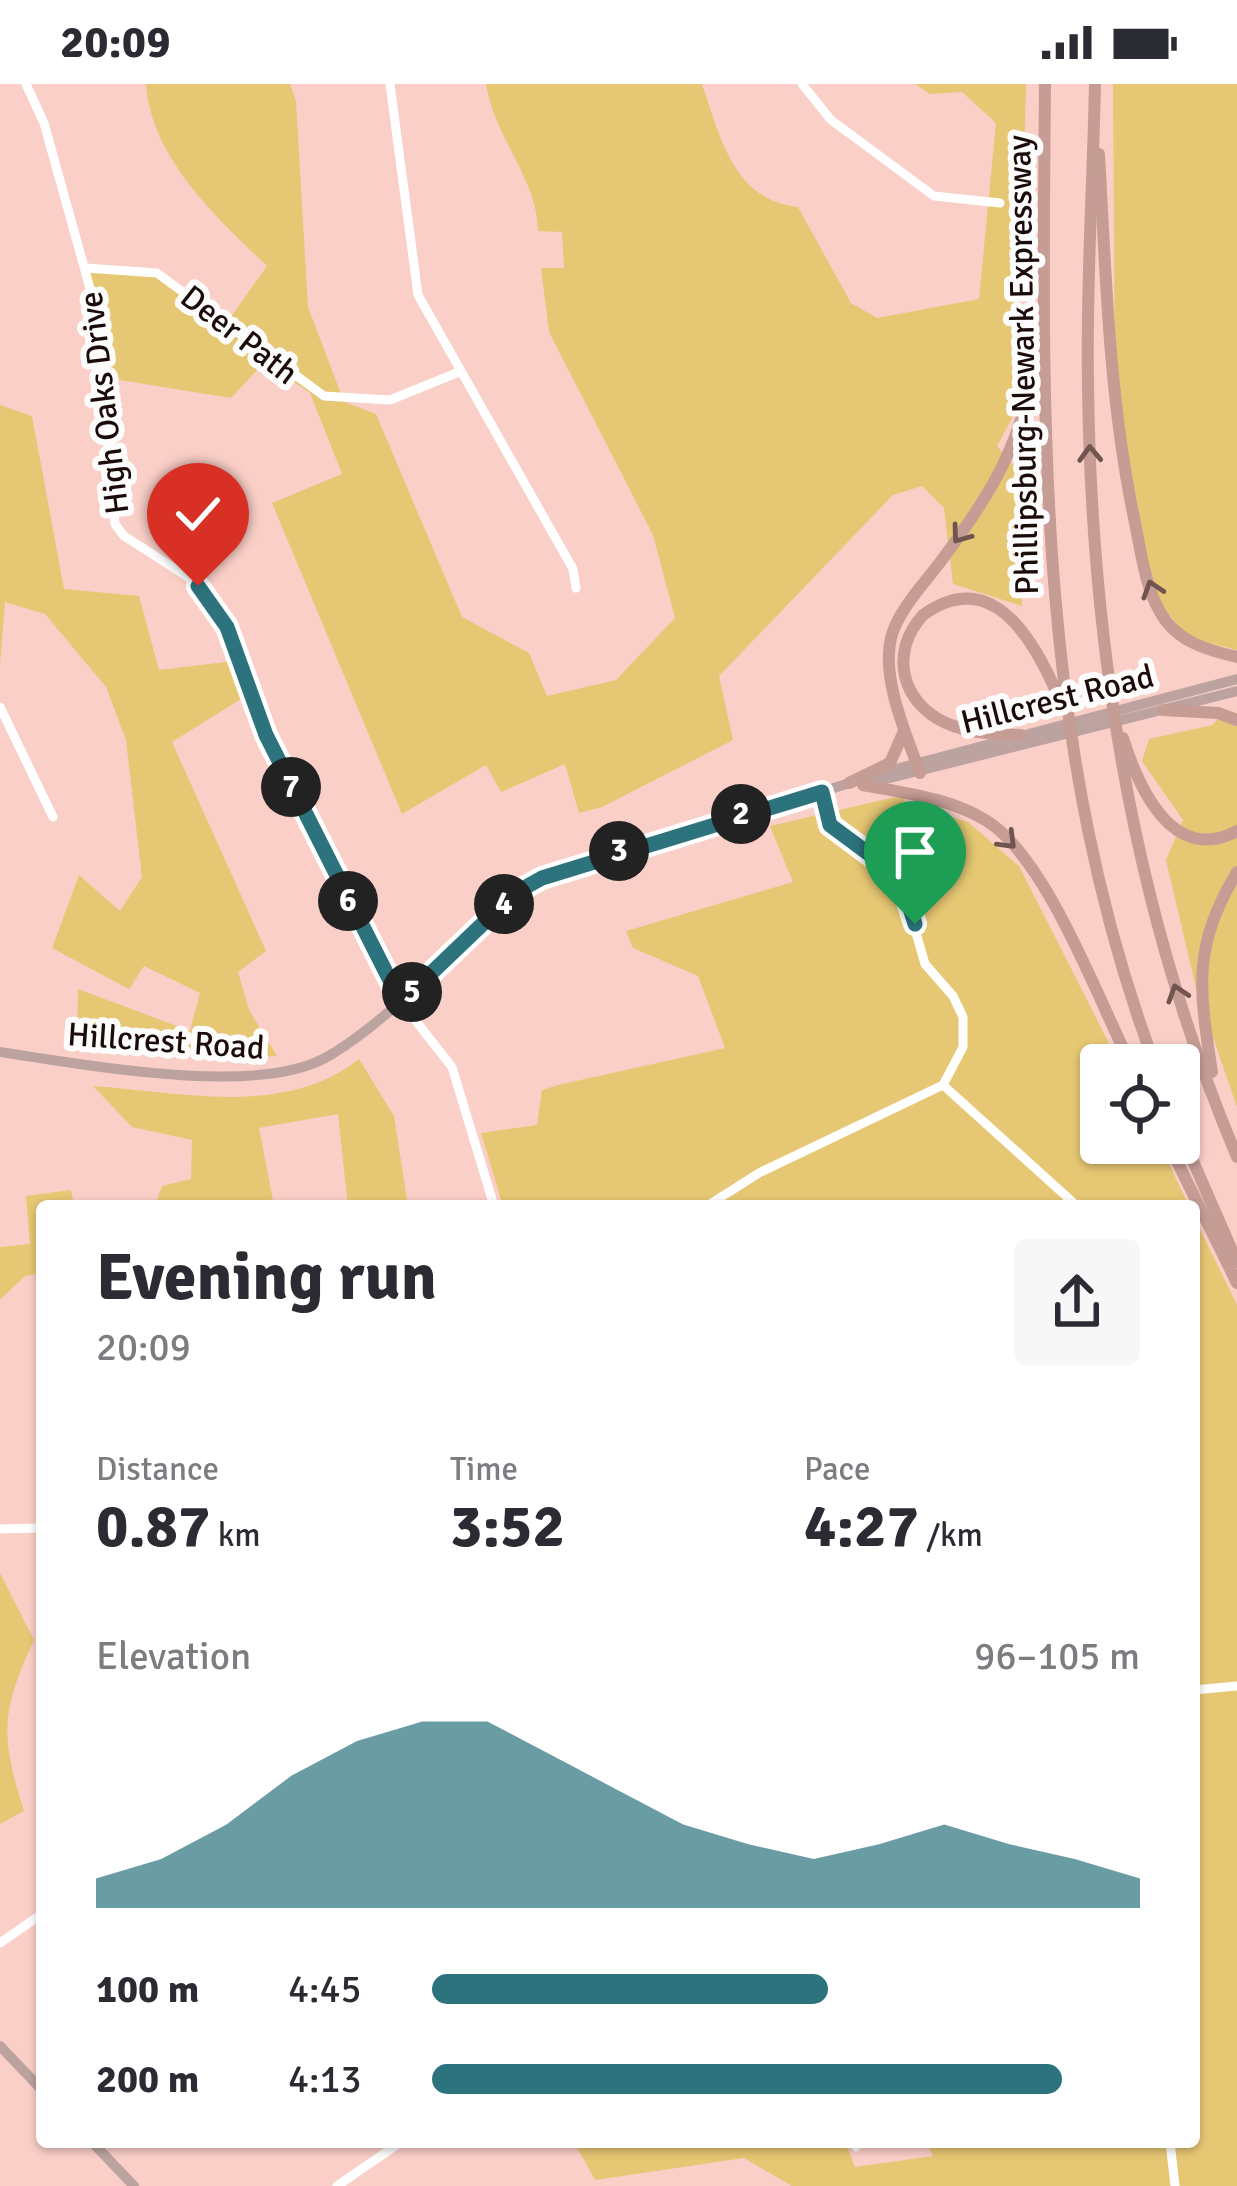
<!DOCTYPE html>
<meta charset="utf-8">
<style>
:root{--surface:#fff;--page:#f7f7f7;--text:#2b2b33;--muted:#7c7c81;--accent:#2c737e}
body{margin:0;font-family:Signika,sans-serif;background:var(--page);color:var(--text);height:100vh;display:flex;flex-direction:column;font-size:45px;white-space:nowrap}
*{box-sizing:border-box;margin:0}
p{font-size:39px;color:var(--muted)}
.icon{flex:none;width:66px;height:66px;fill:none;stroke:currentColor;stroke-width:2;stroke-linecap:round;stroke-linejoin:round}
.map{position:relative;flex:1;overflow:hidden}
.side{position:absolute;left:36px;top:1116px;width:1164px;height:948px;display:flex;flex-direction:column;background:var(--surface);border-radius:12px;box-shadow:0 3px 9px #0004}
.side>*{flex:none}
.buttons{position:absolute;left:1080px;top:960px;display:grid;gap:24px}
.buttons a{display:grid;place-items:center;width:120px;height:120px;border-radius:12px;background:var(--surface);box-shadow:0 3px 9px #0004;font-size:60px}
.pin{position:absolute;display:grid;place-items:center;width:102px;height:102px;color:#fff;margin:-123px -51px;border-radius:50% 50% 50% 0;rotate:-45deg;box-shadow:0 0 12px #0007}
.pin .icon{rotate:45deg}
.km{position:absolute;width:60px;height:60px;margin:-30px;border-radius:50%;background:#222;color:#fff;font-size:33px;line-height:60px;text-align:center}
.round{display:grid;place-items:center;flex:none;width:126px;height:126px;border-radius:12px;background:var(--page)}
.headline{display:flex;align-items:center;justify-content:space-between;height:204px;padding:0 60px}
h1{font-size:66px;font-weight:700;line-height:90px}
.stats{display:grid;grid-template-columns:repeat(3,1fr);gap:18px;height:204px;padding:12px 60px}
.stats div{display:grid;align-content:center}
.stats b{font-size:60px;font-weight:700}
.stats small{font-size:33px;font-weight:400}
.stats p{font-size:33px}
.chart{height:336px;padding:24px 60px}
.chart p{display:flex;justify-content:space-between}
.chart svg{width:100%;height:216px;margin-top:12px;fill:var(--accent);opacity:.7}
ul{padding:0 60px;list-style:none;font-size:39px}
li{display:grid;grid-template-columns:192px 144px 1fr;align-items:center;height:90px}
li i{height:30px;border-radius:15px;background:var(--accent)}
.status{display:flex;justify-content:space-between;align-items:center;height:84px;padding:0 60px;background:var(--surface);direction:ltr}
.status svg{height:33px;fill:currentColor}
.map>svg:first-child{display:block}
.green{fill:#e6c773}
.lines{fill:none;stroke-linecap:round;stroke-linejoin:round}
.minor{stroke:#fff;stroke-width:9}
.major{stroke:#bca39f;stroke-width:10}
.highway{stroke:#c59d95;stroke-width:12}
.oneway{stroke:#705450}
.route-casing{stroke:#fff;stroke-width:24}
.route{stroke:#2c737e;stroke-width:15}
.labels{text-anchor:middle;stroke-width:12;stroke-linejoin:round;paint-order:stroke}
.street-label{font-size:33px;fill:#1b0c0a;stroke:#fcfcfc}
</style>
<div class="status"><b>20:09</b><svg viewBox="0 0 49 12"><path d="M0 12V9h3v3zM5 12V6h3v6zM10 12V3h3v9zM15 12V0h3v12zM26 1h20v11H26zM47 4h2v5h-2z"/></svg></div>
<div class="map">
<svg width="1237" height="2102" viewBox="0 0 1237 2102">
<rect width="100%" height="100%" fill="#facfc7"/>
<!-- green -->
<g class="green">
<path d="M 146,0 L 290,0 L 296,17 L 308,223 L 344,318 L 376,330 L 462,533 L 529,569 L 547,612 L 616,596 L 675,534 L 653,451 L 549,248 L 541,184 L 564,184 L 562,148 L 538,147 C 538,96 495,55 486,0 L 702,0 C 720,53 734,117 798,123 L 851,219 L 877,234 L 979,215 L 996,39 L 962,8 L 930,10 L 915,0 L 1026,0 L 1017,325 L 997,362 L 1022,392 L 1022,522 L 953,500 L 944,424 L 922,402 L 893,411 L 719,592 L 733,656 L 602,723 L 579,729 L 565,680 L 501,708 L 486,681 L 402,730 L 272,419 L 342,390 L 310,309 L 265,278 L 231,314 L 101,293 L 84,185 L 151,190 L 225,241 L 267,182 C 217,134 151,74 146,0 Z"/>
<path d="M 1113,0 L 1237,0 L 1237,566 L 1188,554 L 1154,512 L 1115,310 Z"/>
<path d="M 0,321 L 32,332 L 64,505 L 139,512 L 159,586 L 234,577 L 246,612 L 172,658 L 266,867 L 238,888 L 249,926 L 277,972 L 245,974 L 77,960 L 78,905 L 190,947 L 200,909 L 144,882 L 129,905 L 52,864 L 79,791 L 120,827 L 142,793 L 126,656 L 106,603 L 45,530 L 5,518 L 0,581 Z"/>
<path d="M 1237,629 L 1237,1023 L 1196,904 L 1166,776 L 1183,736 L 1142,677 L 1149,655 L 1213,641 L 1218,634 Z"/>
<path d="M 904,711 L 905,719 L 968,738 L 1019,782 L 1120,981 L 1101,981 L 1101,1059 L 1159,1059 L 1189,1122 L 503,1122 L 481,1049 L 537,1041 L 542,1006 L 558,1001 L 725,964 L 698,892 L 633,864 L 626,847 L 793,798 L 770,742 Z"/>
<path d="M 359,975 L 394,1032 L 408,1122 L 348,1122 L 338,1030 L 259,1044 L 274,1122 L 155,1122 L 162,1102 L 191,1095 L 192,1056 L 132,1043 L 93,1002 C 180,1008 285,1034 359,975 Z"/>
<path d="M 71,1106 L 74,1122 L 42,1122 L 42,1189 L 25,1192 L 0,1216 L 0,1163 L 30,1160 L 26,1112 Z"/>
<path d="M 1194,1133 L 1237,1221 L 1237,2102 L 792,2102 L 744,2074 L 595,2096 L 574,2058 L 845,2058 L 855,2083 L 933,2072 L 926,2058 L 1194,2058 Z"/>
<path d="M 0,1489 L 34,1556 C 1,1627 0,1652 24,1727 L 0,1740 Z"/>
</g>
<g class="lines">
<!-- minor -->
<g class="minor">
<path d="M 26,0 L 44,39 L 96,226 L 115,440 L 124,452 L 188,493 L 217,523 L 265,651 L 363,847 L 401,918 L 452,983 L 494,1122"/>
<path d="M 390,0 L 418,211 L 573,485 L 576,504"/>
<path d="M 802,0 L 831,36 L 934,112 L 1000,119"/>
<path d="M 86,184 L 157,189 L 324,312 L 390,316 L 459,288"/>
<path d="M 0,623 L 53,733"/>
<path d="M 943,1001 L 1077,1122"/>
<path d="M 707,1122 L 759,1089 L 943,1001 L 963,963 L 963,933 L 953,912 L 925,880 L 900,793 L 830,741 L 822,708"/>
<path d="M 0,1445 L 42,1444"/>
<path d="M 1194,1606 L 1237,1602"/>
<path d="M 0,1859 L 42,1830"/>
<path d="M 854,2058 L 856,2063"/>
<path d="M 1170,2058 L 1175,2102"/>
<path d="M 337,2102 L 401,2058"/>
</g>
<!-- major -->
<g class="major">
<path d="M 877,690 L 1237,595"/>
<path d="M 866,700 L 1237,607"/>
<path d="M 0,968 C 81,980 254,1013 325,974 C 361,954 394,923 426,896 C 466,863 496,818 542,794 L 853,698"/>
<path d="M 0,1962 L 42,2006"/>
<path d="M 92,2058 L 134,2102"/>
</g>
<!-- highway -->
<g class="highway">
<path d="M 1045,0 C 1042,336 1035,660 1155,981"/>
<path d="M 1095,0 C 1093,100 1086,200 1088,300 C 1091,566 1133,827 1237,1073"/>
<path d="M 1099,70 C 1106,195 1109,316 1135,439 C 1141,468 1145,502 1160,528 C 1176,557 1206,566 1237,573"/>
<path d="M 1163,626 L 1218,629 L 1237,636"/>
<path d="M 1021,651 C 996,650 970,650 946,639 C 901,619 889,568 923,531 C 994,480 1036,560 1059,614"/>
<path d="M 1123,654 C 1138,702 1172,782 1237,747"/>
<path d="M 920,689 C 907,652 881,595 891,554 C 898,526 924,500 941,477 C 991,411 1026,353 1035,269"/>
<path d="M 849,699 L 890,679 L 904,647"/>
<path d="M 863,701 C 905,709 950,714 987,737 C 1047,775 1098,915 1131,981"/>
<path d="M 1212,988 C 1199,905 1192,863 1237,788"/>
<path d="M 1179,1045 L 1237,1178"/>
<path d="M 1168,1059 L 1237,1199"/>
</g>
</g>
<!-- one-way arrows -->
<defs><path id="oneway-chevron" d="M-2-3.5L2.5 0L-2 3.5" fill="none" stroke-width="1.6" stroke-linecap="round" stroke-linejoin="round" transform="scale(3)"/></defs>
<g class="oneway">
<use href="#oneway-chevron" transform="translate(1090 370) rotate(-92)"/>
<use href="#oneway-chevron" transform="translate(960 451) rotate(126)"/>
<use href="#oneway-chevron" transform="translate(1152 505) rotate(-108)"/>
<use href="#oneway-chevron" transform="translate(1008 757) rotate(45)"/>
<use href="#oneway-chevron" transform="translate(1177 909) rotate(-108)"/>
</g>
<g class="lines">
<!-- route casing -->
<g class="route-casing">
<path id="route" d="M 198,502 L 227,543 L 266,651 L 401,918 L 515,809 L 542,794 L 822,708 L 830,741 L 900,793 L 915,840"/>
</g>
<!-- route -->
<use href="#route" class="route"/>
</g>
<g class="labels">
<!-- street labels -->
<g class="street-label">
<text transform="translate(240 250) rotate(38)" y="12">Deer Path</text>
<text transform="translate(1022 281) rotate(-91)" y="12">Phillipsburg-Newark Expressway</text>
<text transform="translate(103 319) rotate(-97)" y="12">High Oaks Drive</text>
<text transform="translate(1057 614) rotate(-14)" y="12">Hillcrest Road</text>
<text transform="translate(166 956) rotate(4)" y="12">Hillcrest Road</text>
</g>
</g>
</svg>
<div class="buttons">
<a><svg class="icon" aria-label="locate" viewBox="0 0 24 24"><circle cx="12" cy="12" r="6"/><path d="M12 2v4M12 18v4M2 12h4M18 12h4"/></svg></a>
</div>
<div class="pin" style="left:915px;top:840px;background:#1e9e55"><svg class="icon" aria-label="arrive" viewBox="0 0 24 24"><path d="M6 21V4h12l-3 4 3 4H6"/></svg></div>
<div class="pin" style="left:198px;top:502px;background:#d93025"><svg class="icon" aria-label="check" viewBox="0 0 24 24"><path d="M5 12l5 5 9-10"/></svg></div>
<b class="km" style="left:741px;top:730px">2</b>
<b class="km" style="left:619px;top:767px">3</b>
<b class="km" style="left:504px;top:820px">4</b>
<b class="km" style="left:412px;top:908px">5</b>
<b class="km" style="left:348px;top:817px">6</b>
<b class="km" style="left:291px;top:703px">7</b>
<section class="side">
<div class="headline"><div><h1>Evening run</h1><p>20:09</p></div><a class="round"><svg class="icon" aria-label="share" viewBox="0 0 24 24"><path d="M12 15V3M7 8l5-5 5 5M5 13v7h14v-7"/></svg></a></div>
<div class="stats">
<div><p>Distance</p><b>0.87<small> km</small></b></div>
<div><p>Time</p><b>3:52</b></div>
<div><p>Pace</p><b>4:27<small> /km</small></b></div>
</div>
<div class="chart"><p><span>Elevation</span>96–105 m</p>
<svg viewBox="0 0 160 44" preserveAspectRatio="none"><path d="M0 44V38L10 34L20 27L30 17L40 10L50 6L60 6L70 13L80 20L90 27L100 31L110 34L120 31L130 27L140 31L150 34L160 38V44z"/></svg>
</div>
<ul>
<li><b>100 m</b>4:45<i style="width:56%"></i></li>
<li><b>200 m</b>4:13<i style="width:89%"></i></li>
</ul>
</section>
</div>
